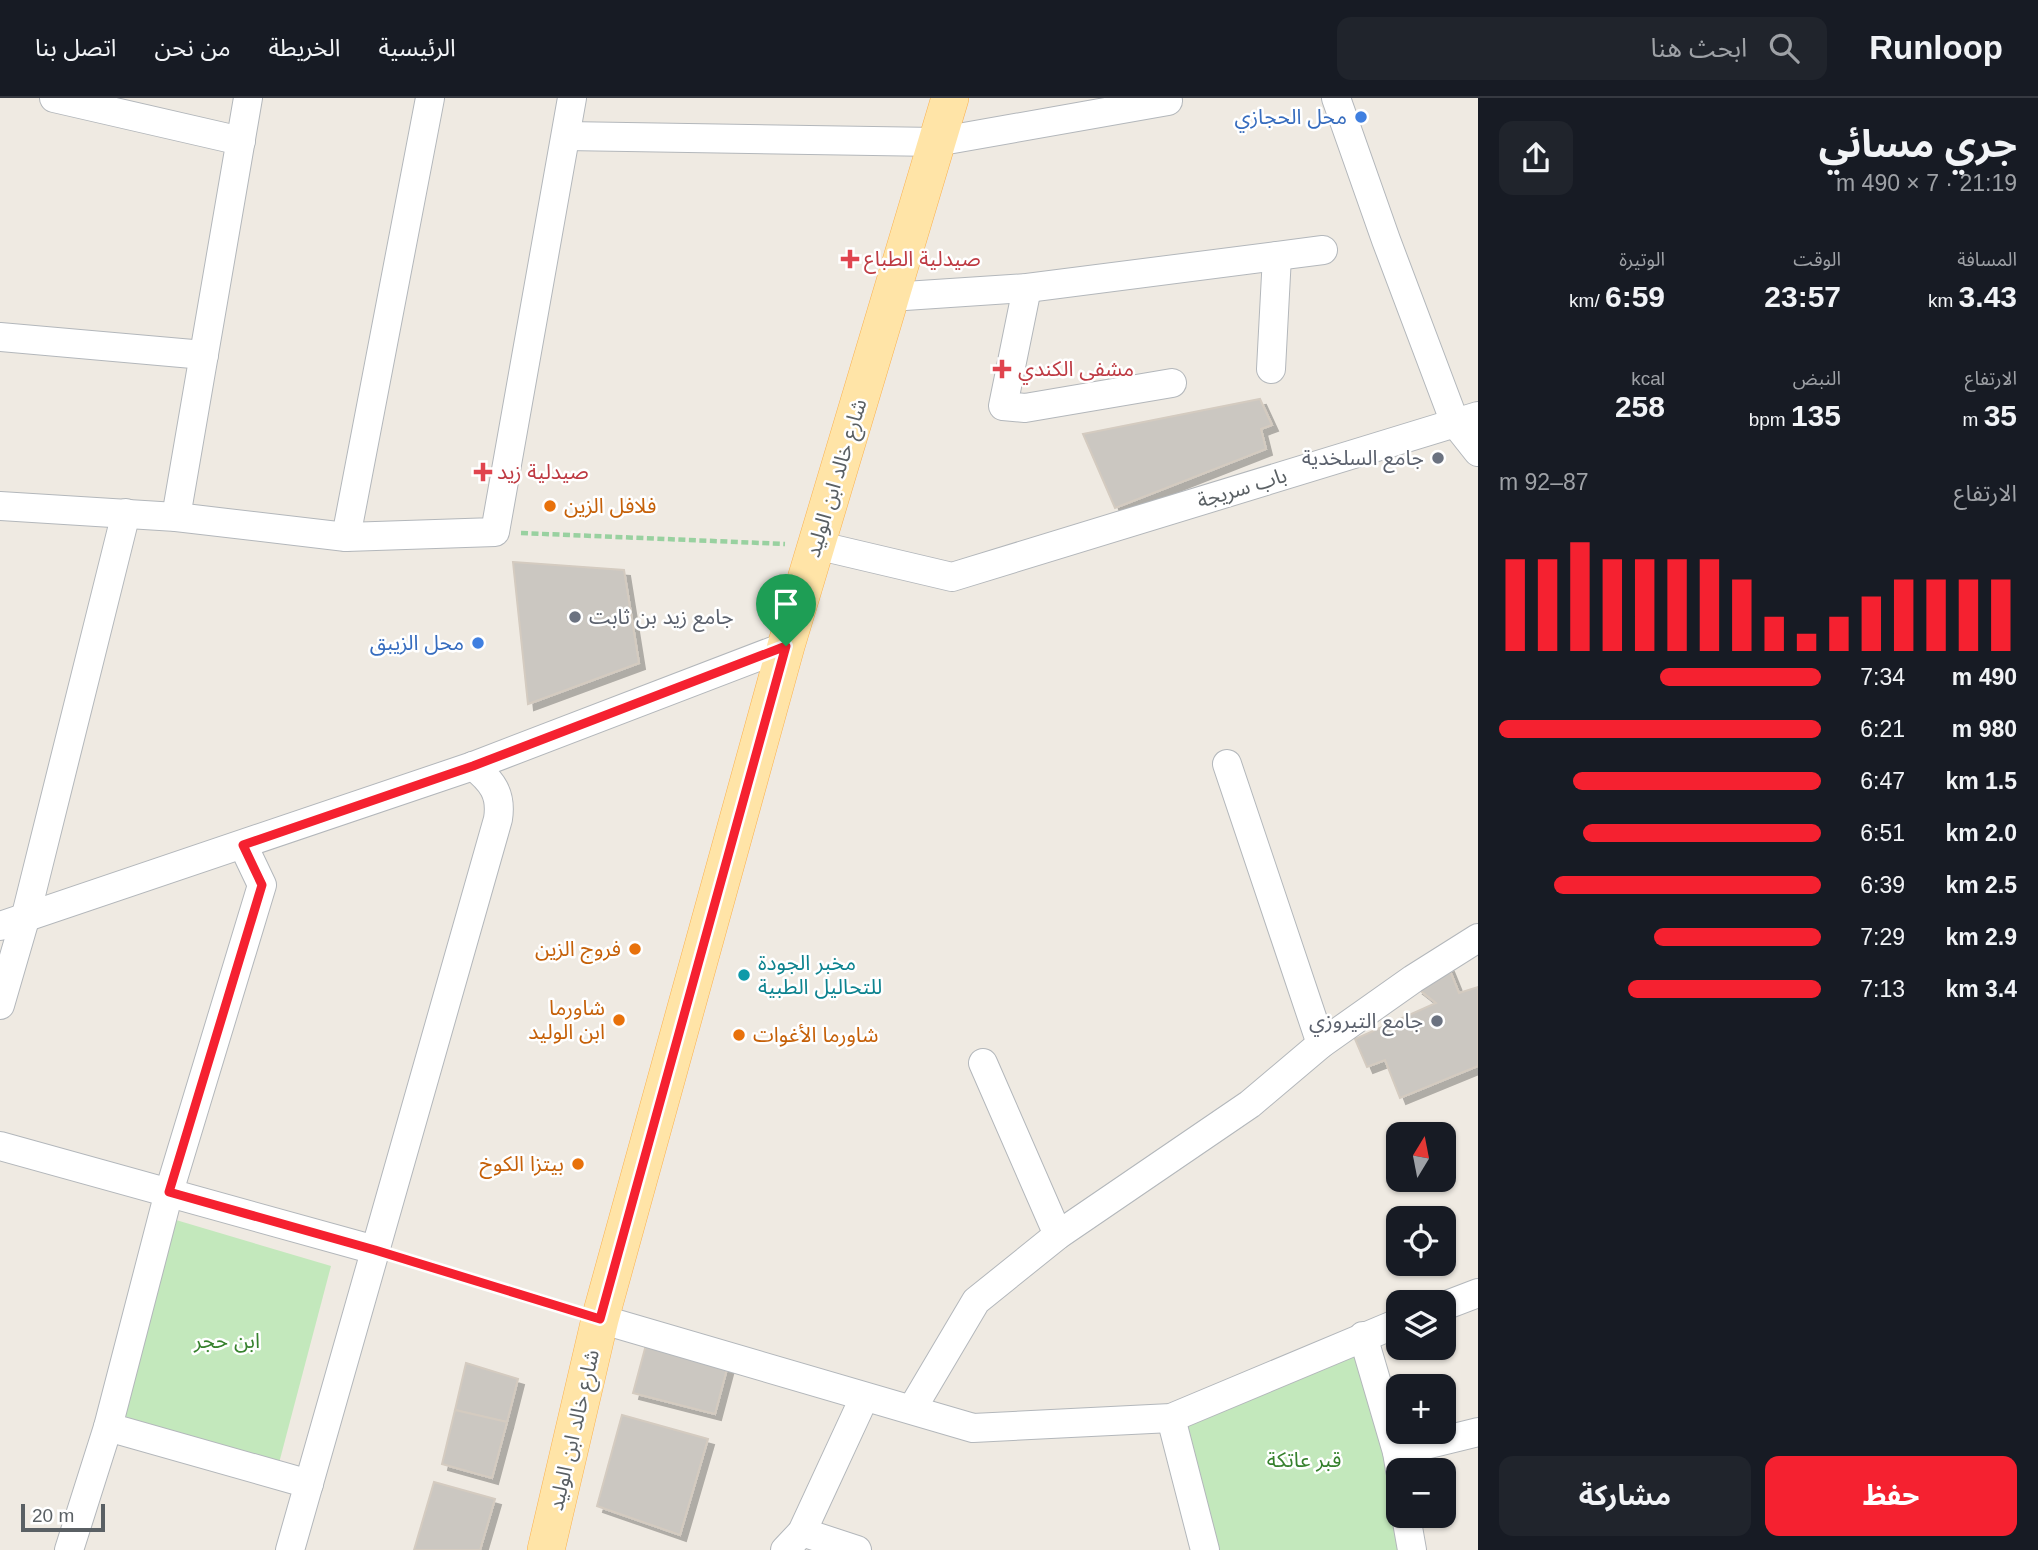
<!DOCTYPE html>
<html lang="ar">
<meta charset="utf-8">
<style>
:root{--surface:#171b24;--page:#20242c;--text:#f1f3f6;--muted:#9ea1a6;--line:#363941;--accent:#f52130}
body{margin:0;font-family:Helvetica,"Noto Sans Arabic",sans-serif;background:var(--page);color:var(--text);direction:rtl;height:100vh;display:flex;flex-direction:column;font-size:26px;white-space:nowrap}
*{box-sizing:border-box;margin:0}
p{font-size:23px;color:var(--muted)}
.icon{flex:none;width:38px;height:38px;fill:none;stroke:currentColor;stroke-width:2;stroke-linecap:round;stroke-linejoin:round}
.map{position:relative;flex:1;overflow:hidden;direction:ltr}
.side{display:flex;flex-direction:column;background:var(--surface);width:560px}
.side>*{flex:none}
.needle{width:46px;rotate:10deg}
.fabs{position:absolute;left:1386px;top:1024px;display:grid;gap:14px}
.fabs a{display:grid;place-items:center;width:70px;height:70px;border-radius:14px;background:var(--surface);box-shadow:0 2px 5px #0004;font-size:35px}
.scale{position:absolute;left:21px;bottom:18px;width:84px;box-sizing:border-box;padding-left:7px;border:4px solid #5a6064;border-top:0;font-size:19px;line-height:24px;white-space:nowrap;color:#5a6064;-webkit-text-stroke:5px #fff;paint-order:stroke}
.pin{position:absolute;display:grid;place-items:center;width:60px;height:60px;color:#fff;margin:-72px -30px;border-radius:50% 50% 50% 0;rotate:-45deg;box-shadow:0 0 7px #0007}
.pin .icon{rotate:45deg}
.round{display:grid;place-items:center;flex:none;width:74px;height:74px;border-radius:14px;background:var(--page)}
.summary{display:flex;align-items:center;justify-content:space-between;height:119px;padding:0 21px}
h1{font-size:38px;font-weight:700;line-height:52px}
.stats{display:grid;grid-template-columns:repeat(3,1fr);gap:10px;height:119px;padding:7px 21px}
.stats div{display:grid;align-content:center}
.stats b{font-size:30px;font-weight:700}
.stats small{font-size:19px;font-weight:400}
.stats p{font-size:19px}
.chart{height:196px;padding:14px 21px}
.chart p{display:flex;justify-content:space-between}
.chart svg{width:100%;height:126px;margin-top:7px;stroke:var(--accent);stroke-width:6}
.cta{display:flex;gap:14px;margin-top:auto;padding:14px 21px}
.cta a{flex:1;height:80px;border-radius:14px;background:var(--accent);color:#fff;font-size:28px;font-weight:700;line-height:80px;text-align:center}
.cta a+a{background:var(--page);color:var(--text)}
ul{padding:0 21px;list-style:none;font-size:23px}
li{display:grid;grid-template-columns:112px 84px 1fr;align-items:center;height:52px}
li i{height:18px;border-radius:9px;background:var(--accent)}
header{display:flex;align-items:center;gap:42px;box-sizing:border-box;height:98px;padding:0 35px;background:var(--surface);border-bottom:2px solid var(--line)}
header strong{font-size:33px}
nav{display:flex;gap:38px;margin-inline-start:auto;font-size:24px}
.search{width:490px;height:63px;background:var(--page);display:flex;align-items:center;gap:18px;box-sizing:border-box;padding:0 24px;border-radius:14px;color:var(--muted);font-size:26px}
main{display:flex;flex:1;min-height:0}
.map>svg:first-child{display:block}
.green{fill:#c3e8bc}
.building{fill:#cbc7c1;stroke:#d4cbc0;stroke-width:2;filter:url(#shadow)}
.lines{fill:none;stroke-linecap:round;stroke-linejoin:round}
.minor-casing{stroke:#b3b7bb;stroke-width:30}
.major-casing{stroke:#fbb14e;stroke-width:38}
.path{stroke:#99d1a0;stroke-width:4.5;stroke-dasharray:7 3.5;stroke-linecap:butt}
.minor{stroke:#fff;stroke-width:28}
.major{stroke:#ffe4a7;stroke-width:37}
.route-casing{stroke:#fff;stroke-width:14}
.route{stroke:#f52130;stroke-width:9}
.shop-dot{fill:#3f7fe0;stroke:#fff;stroke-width:2.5}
.health-dot{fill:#e0444e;stroke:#fff;stroke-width:2.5}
.worship-dot{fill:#6b7280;stroke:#fff;stroke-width:2.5}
.food-dot{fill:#e8710a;stroke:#fff;stroke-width:2.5}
.culture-dot{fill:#0f9aa8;stroke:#fff;stroke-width:2.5}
.labels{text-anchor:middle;stroke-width:5;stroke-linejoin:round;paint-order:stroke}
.shop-label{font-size:21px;fill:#366cbe;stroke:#fff;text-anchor:end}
.health-label{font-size:21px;fill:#be3a42;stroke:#fff;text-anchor:start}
.worship-label{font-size:21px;fill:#5b616d;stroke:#fff;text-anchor:end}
.street-label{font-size:21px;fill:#5a6064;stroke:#fff}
.food-label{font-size:21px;fill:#c56008;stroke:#fff;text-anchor:end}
.culture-label{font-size:21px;fill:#0d838f;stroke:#fff;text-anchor:start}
.park-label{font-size:21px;fill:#36812d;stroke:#fff}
</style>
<header>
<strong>Runloop</strong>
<div class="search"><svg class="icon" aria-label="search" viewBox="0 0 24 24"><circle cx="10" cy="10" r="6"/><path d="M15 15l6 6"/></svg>ابحث هنا</div>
<nav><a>الرئيسية</a><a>الخريطة</a><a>من نحن</a><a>اتصل بنا</a></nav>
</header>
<main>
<section class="side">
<div class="summary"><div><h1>جري مسائي</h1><p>21:19 · 7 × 490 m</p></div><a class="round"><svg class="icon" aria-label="share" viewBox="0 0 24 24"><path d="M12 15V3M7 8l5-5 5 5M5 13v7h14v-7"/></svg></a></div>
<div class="stats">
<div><p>المسافة</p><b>3.43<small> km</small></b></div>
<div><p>الوقت</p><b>23:57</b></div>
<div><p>الوتيرة</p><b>6:59<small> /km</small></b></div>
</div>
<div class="stats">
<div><p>الارتفاع</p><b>35<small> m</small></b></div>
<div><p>النبض</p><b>135<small> bpm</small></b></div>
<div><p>kcal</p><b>258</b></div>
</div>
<div class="chart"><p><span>الارتفاع</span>87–92 m</p>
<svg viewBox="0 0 160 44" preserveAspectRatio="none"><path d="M5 44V12M15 44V12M25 44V6M35 44V12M45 44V12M55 44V12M65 44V12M75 44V19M85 44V32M95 44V38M105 44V32M115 44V25M125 44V19M135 44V19M145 44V19M155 44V19"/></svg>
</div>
<ul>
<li><b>490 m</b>7:34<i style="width:50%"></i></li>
<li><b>980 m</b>6:21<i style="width:100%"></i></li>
<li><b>1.5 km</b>6:47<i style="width:77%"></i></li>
<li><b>2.0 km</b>6:51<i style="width:74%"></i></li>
<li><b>2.5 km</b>6:39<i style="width:83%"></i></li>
<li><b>2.9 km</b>7:29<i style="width:52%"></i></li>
<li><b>3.4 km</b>7:13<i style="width:60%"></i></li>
</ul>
<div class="cta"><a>حفظ</a><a>مشاركة</a></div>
</section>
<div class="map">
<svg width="1478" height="1452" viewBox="0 0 1478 1452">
<defs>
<filter id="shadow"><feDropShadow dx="6" dy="6" stdDeviation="0" flood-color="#0004"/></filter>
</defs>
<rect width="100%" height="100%" fill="#efeae2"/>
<!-- green -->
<g class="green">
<path d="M 176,1122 L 331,1168 L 279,1365 L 123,1318 Z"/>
<path d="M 1358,1240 L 1398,1372 L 1398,1418 L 1409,1452 L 1207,1452 L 1175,1318 Z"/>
</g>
<!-- building -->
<g class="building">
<path d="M 1260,301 L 1272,327 L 1261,331 L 1266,351 L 1115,410 L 1083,336 Z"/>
<path d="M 513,464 L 624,472 L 639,565 L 528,606 Z"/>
<path d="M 1448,868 L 1459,895 L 1478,889 L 1478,968 L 1400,1000 L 1385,962 L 1367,969 L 1355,941 L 1436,905 L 1417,890 Z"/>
<path d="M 647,1243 L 728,1267 L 715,1316 L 633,1295 Z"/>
<path d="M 466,1265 L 518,1281 L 507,1324 L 455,1312 Z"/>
<path d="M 455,1312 L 507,1324 L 492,1380 L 442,1366 Z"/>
<path d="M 622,1317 L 708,1341 L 680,1437 L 597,1408 Z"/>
<path d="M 434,1384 L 495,1401 L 480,1452 L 414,1452 Z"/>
</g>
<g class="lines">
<!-- minor casing -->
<g class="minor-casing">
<g id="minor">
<path d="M 54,0 L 241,43"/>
<path d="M 1336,0 L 1386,142 L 1455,325 L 1478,354"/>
<path d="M 566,38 L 936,44 L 1168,3"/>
<path d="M 1027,190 L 1003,308 L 1025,310 L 1172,285"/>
<path d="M 890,199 L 1027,190 L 1323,152"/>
<path d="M 0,239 L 204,257"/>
<path d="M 1271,271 L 1277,158"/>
<path d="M 0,408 L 176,419 L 346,439 L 495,434 L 572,0"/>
<path d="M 176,419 L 248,0"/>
<path d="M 346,439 L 430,0"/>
<path d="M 816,447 L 952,479 L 1478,318"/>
<path d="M 1227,666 L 1321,946"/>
<path d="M 243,747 L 262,787 L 169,1094 L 108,1329 L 309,1386"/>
<path d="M 0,828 L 473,668 L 786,548"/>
<path d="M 0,907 L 25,821 L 126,415"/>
<path d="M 983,965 L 1058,1137"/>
<path d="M 0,1048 L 375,1152"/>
<path d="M 1444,1208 L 1478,1195"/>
<path d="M 600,1221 L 973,1330 L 1171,1320 L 1398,1225"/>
<path d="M 1363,1238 L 1397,1354 L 1400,1372"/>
<path d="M 912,1311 L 976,1203 L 1058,1137 L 1250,1006 L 1321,946 L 1413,881 L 1478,840"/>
<path d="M 1171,1320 L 1205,1452"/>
<path d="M 1397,1354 L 1478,1334"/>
<path d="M 1406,1418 L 1412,1452"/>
<path d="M 802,1434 L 857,1452"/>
<path d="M 69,1452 L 108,1329"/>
<path d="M 290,1452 L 498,721 C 502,696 492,683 473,668"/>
<path d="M 785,1452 L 802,1434 L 864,1300"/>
</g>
</g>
<!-- major casing -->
<g class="major-casing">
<path id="major" d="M 546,1452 L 600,1221 L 786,548 L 950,0"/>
</g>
<!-- path -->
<g class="path">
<path d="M 521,435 L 785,446"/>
<path d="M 400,1160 L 570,1212"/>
</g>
<!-- minor -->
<use href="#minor" class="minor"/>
<!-- major -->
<use href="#major" class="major"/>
</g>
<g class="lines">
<!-- route casing -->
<g class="route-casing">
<path id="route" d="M 786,548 L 600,1221 L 375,1152 L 169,1094 L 262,787 L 243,747 L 473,668 Z"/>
</g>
<!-- route -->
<use href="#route" class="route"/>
</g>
<!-- markers -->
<g class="shop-dot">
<circle cx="1361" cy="19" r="7"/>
<circle cx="478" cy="545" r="7"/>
</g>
<g class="health-dot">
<path d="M846.5 150.5h7v7h7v7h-7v7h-7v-7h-7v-7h7z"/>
<path d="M998.5 260.5h7v7h7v7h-7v7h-7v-7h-7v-7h7z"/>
<path d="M479.5 363.5h7v7h7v7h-7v7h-7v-7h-7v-7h7z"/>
</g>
<g class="worship-dot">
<circle cx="1438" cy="360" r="7"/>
<circle cx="575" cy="519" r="7"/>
<circle cx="1437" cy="923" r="7"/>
</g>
<g class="food-dot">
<circle cx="550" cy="408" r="7"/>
<circle cx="635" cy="851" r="7"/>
<circle cx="619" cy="922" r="7"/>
<circle cx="739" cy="937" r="7"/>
<circle cx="578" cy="1066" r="7"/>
</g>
<circle class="culture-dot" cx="744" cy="877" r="7"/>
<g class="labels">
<!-- shop labels -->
<g class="shop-label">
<text x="1347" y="26">محل الحجازي</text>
<text x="464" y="552">محل الزيبق</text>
</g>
<!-- health labels -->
<g class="health-label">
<text x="864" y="168">صيدلية الطباع</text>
<text x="1018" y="278">مشفى الكندي</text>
<text x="497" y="381">صيدلية زيد</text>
</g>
<!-- worship labels -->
<g class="worship-label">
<text x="1424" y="367">جامع السلخدية</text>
<text x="589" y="526" text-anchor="start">جامع زيد بن ثابت</text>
<text x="1423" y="930">جامع التيروزي</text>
</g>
<!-- street labels -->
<g class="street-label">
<text transform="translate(836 380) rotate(-73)" y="7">شارع خالد ابن الوليد</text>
<text transform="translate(1242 390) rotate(-17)" y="7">باب سريجة</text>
<text transform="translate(574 1332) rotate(-77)" y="7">شارع خالد ابن الوليد</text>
</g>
<!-- food labels -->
<g class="food-label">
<text x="564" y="415" text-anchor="start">فلافل الزين</text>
<text x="621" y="858">فروج الزين</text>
<text x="605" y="917">شاورما<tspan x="605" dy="24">ابن الوليد</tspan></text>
<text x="753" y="944" text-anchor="start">شاورما الأغوات</text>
<text x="564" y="1073">بيتزا الكوخ</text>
</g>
<!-- culture labels -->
<g class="culture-label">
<text x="758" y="872">مخبر الجودة<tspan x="758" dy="24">للتحاليل الطبية</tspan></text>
</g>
<!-- park labels -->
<g class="park-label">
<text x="227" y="1250">ابن حجر</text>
<text x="1304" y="1369">قبر عاتكة</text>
</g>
</g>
</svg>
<div class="fabs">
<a><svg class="needle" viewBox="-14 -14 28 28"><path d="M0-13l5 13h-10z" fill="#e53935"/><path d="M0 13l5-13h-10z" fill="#9ea1a6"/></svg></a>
<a><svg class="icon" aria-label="locate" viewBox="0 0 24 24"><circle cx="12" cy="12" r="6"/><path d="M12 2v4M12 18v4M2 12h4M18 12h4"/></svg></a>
<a><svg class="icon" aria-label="layers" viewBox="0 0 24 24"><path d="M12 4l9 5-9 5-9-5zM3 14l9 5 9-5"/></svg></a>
<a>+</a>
<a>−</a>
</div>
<div class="scale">20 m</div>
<div class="pin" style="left:786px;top:548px;background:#1e9e55"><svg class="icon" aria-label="arrive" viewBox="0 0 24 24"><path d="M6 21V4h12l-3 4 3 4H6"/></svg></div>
</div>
</main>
